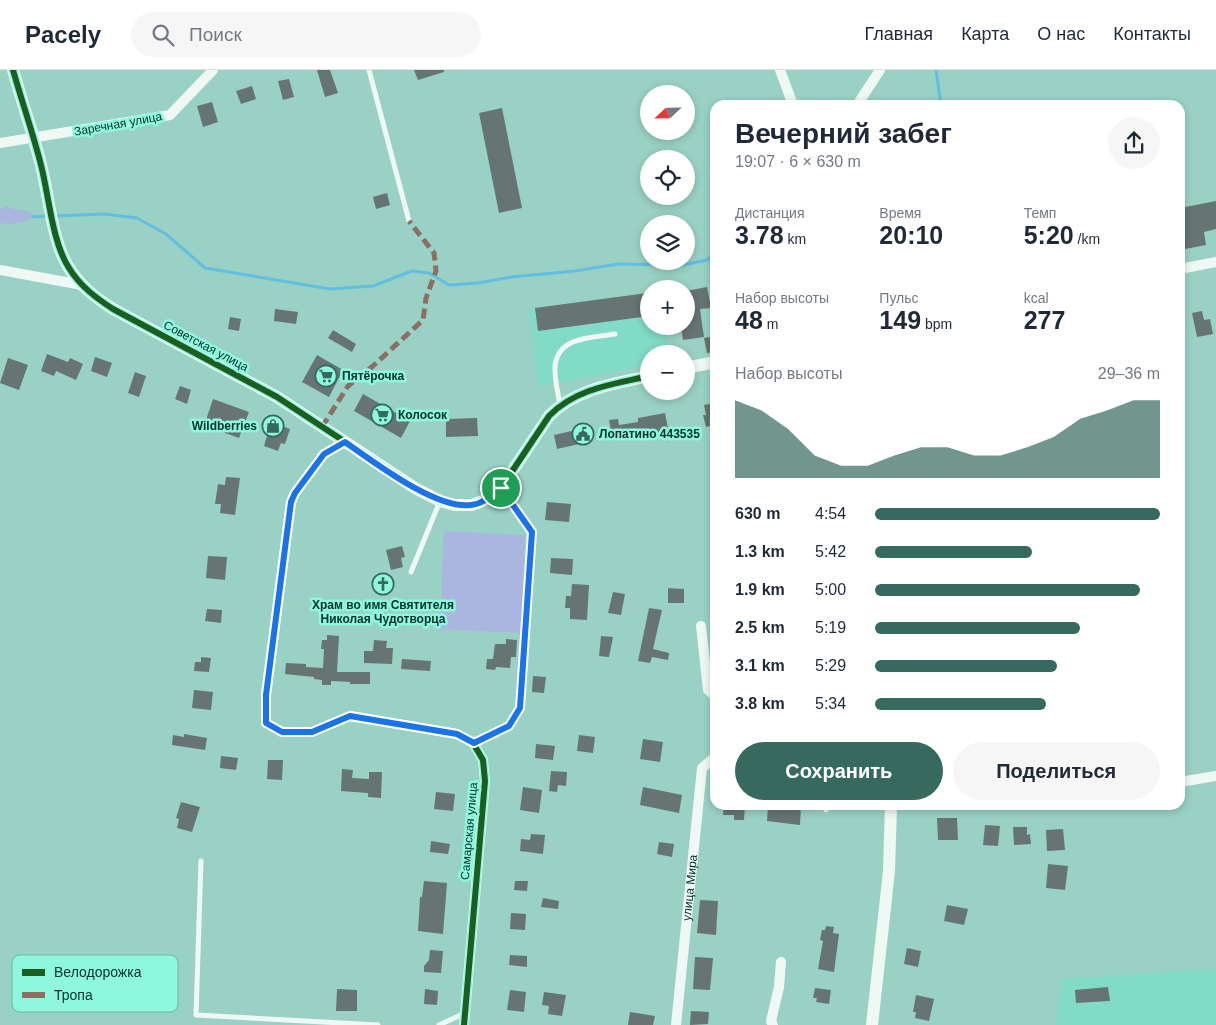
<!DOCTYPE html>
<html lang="ru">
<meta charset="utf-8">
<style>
:root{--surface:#fff;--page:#f6f6f7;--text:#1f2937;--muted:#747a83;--line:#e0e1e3;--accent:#366a5f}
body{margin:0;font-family:Arial,sans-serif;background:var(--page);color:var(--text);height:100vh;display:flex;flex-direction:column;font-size:19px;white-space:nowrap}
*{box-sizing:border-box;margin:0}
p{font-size:16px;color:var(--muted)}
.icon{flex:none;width:28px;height:28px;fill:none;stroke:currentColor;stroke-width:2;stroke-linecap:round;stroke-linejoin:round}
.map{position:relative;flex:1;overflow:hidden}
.side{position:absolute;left:710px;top:30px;width:475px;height:710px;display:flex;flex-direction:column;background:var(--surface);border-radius:15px;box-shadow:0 2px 8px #0003}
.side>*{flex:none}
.needle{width:32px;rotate:248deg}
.fabs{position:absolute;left:640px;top:15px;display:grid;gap:10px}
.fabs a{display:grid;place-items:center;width:55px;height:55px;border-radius:50%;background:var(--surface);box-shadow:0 2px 8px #0003;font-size:25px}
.pin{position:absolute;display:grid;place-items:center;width:42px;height:42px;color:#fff;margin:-21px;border:2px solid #fff;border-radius:50%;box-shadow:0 1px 5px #0007}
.round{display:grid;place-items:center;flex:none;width:52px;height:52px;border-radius:26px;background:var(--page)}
.overview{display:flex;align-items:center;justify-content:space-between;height:85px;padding:0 25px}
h1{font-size:28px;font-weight:600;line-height:38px}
.stats{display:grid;grid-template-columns:repeat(3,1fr);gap:8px;height:85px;padding:5px 25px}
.stats div{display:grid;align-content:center}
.stats b{font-size:25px;font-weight:600}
.stats small{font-size:14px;font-weight:400}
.stats p{font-size:14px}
.chart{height:140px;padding:10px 25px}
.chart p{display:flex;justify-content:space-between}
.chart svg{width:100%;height:90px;margin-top:5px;fill:var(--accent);opacity:.7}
.action{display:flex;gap:10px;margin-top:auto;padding:10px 25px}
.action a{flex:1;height:58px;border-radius:30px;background:var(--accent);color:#fff;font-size:20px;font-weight:600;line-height:58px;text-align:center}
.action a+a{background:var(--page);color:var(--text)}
ul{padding:0 25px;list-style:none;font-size:16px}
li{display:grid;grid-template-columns:80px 60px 1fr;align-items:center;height:38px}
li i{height:12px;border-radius:6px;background:var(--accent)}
header{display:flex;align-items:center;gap:30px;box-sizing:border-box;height:70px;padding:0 25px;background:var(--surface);border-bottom:1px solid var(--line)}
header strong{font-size:24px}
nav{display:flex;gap:28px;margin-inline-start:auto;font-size:18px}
.search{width:350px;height:45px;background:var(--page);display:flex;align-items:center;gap:12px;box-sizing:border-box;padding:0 18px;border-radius:28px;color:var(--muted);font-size:19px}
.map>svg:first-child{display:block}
.built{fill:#81dbc7}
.green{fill:#aab5e0}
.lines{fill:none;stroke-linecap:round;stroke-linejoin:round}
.stream{stroke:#62bee3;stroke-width:3}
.building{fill:#677474}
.service{stroke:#f0f8f6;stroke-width:5}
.minor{stroke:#f0f8f6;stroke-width:10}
.tertiary{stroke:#f0f8f6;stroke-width:12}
.quiet{stroke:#8d6e63;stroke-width:5;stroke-dasharray:10 5;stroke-linecap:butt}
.cycleway-casing{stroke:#8ff7de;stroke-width:9}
.cycleway{stroke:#1b5e20;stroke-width:6}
.route-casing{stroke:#fff;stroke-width:10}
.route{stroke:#1a73e8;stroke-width:6}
.labels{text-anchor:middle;stroke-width:5;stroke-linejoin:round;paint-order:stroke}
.street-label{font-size:12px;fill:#013229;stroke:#8ff7de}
.poi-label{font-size:12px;font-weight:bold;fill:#013229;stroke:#8ff7de;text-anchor:start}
.key{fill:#8ff7de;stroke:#64bca8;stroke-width:1}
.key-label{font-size:14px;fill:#013229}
</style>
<header>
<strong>Pacely</strong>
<div class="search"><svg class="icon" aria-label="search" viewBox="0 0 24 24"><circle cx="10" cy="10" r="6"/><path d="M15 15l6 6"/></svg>Поиск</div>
<nav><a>Главная</a><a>Карта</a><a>О нас</a><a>Контакты</a></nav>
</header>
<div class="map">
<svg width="1216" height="955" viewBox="0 0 1216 955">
<rect width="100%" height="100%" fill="#99d2c4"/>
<!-- built -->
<g class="built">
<path d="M 649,223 L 649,256 L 666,256 L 670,284 L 649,284 L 649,295 L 539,316 L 528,239 Z"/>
<path d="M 1216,899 L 1216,955 L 1056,955 L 1062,909 Z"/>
</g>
<!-- green -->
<g class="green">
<path d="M 7,136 L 12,139 L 29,141 L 33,144 L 33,147 C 26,153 9,155 0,153 L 0,139 Z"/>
<path d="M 444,461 L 525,465 L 521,563 L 440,559 Z"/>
</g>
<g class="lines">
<!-- stream -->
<g class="stream">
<path d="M 936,0 L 941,35"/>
<path d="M 53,146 L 104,144 L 137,148 L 166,164 L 205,198 L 330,219 L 373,216 L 412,201 L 429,203 L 449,215 L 478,213 L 511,207 L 575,201 L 618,194 L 683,195 L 707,190 L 715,183"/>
<path d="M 33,147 L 47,146"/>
</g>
</g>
<!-- building -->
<g class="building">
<path d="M 317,0 L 330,0 L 338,23 L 325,27 Z"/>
<path d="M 414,0 L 444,0 L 444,2 L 418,10 Z"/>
<path d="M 289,9 L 294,27 L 283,30 L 278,11 Z"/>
<path d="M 252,16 L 256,29 L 241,34 L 236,21 Z"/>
<path d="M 212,32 L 218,52 L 203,57 L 197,36 Z"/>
<path d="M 502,38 L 522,138 L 499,143 L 479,43 Z"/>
<path d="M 387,123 L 390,135 L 376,139 L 373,127 Z"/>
<path d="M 1216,131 L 1216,159 L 1204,162 L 1206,175 L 1180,180 L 1180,138 Z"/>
<path d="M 707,217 L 711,238 L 700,239 L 704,267 L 683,270 L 681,256 L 686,256 L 686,221 Z"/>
<path d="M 647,223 L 649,246 L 538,261 L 535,238 Z"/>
<path d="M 275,239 L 298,242 L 296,254 L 274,251 Z"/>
<path d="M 1202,241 L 1204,250 L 1210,249 L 1213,264 L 1197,267 L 1192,243 Z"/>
<path d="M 230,247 L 241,249 L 239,261 L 228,259 Z"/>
<path d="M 333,260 L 356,274 L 352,282 L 328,268 Z"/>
<path d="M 715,266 L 715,282 L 707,283 L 704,268 Z"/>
<path d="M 47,284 L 68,292 L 70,288 L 83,294 L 76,310 L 56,301 L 54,306 L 41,301 Z"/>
<path d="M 317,285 L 343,300 L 329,327 L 302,312 Z"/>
<path d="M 95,287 L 112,293 L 107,307 L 91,301 Z"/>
<path d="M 8,288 L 28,295 L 19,320 L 0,313 Z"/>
<path d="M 135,302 L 146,306 L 139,327 L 128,323 Z"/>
<path d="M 180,316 L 191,320 L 187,334 L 175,329 Z"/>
<path d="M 363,324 L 410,351 L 401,368 L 354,341 Z"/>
<path d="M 213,329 L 249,342 L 239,368 L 225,363 L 227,357 L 206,350 Z"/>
<path d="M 715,333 L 715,355 L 706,357 L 703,345 L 706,345 L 704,335 Z"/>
<path d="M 665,343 L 669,363 L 649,367 L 647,360 L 612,367 L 609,350 L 618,349 L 619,355 L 638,352 L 638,348 Z"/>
<path d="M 477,348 L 478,366 L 446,367 L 446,349 Z"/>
<path d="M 271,352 L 290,359 L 285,374 L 281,373 L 278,381 L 264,376 Z"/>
<path d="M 585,358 L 588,372 L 557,379 L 554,365 Z"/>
<path d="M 226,407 L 240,408 L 235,445 L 220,443 L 221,434 L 215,434 L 218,414 L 225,415 Z"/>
<path d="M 547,432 L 571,434 L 569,452 L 545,450 Z"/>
<path d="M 402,476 L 405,487 L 401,488 L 403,497 L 391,500 L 386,480 Z"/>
<path d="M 208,486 L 227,487 L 225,510 L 206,508 Z"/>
<path d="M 551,488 L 573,489 L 572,505 L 550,503 Z"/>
<path d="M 572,514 L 589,515 L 587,550 L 570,549 L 570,538 L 565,538 L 566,526 L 571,526 Z"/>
<path d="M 668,518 L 684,519 L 684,533 L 668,533 Z"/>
<path d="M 613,522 L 625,524 L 621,545 L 608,543 Z"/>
<path d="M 649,538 L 662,540 L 653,579 L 669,583 L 668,590 L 652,587 L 650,593 L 638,591 Z"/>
<path d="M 207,539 L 222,540 L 221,553 L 205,551 Z"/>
<path d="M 327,565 L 339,566 L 337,602 L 370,602 L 370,614 L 350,614 L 350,612 L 331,611 L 331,615 L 322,615 L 322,610 L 314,609 L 314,607 L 285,604 L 286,593 L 306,594 L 306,597 L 323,598 L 324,579 L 321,579 L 322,570 L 327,570 Z"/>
<path d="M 601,566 L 613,567 L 609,587 L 599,586 Z"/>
<path d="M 506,569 L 517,570 L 516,587 L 511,587 L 510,598 L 496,597 L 495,600 L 486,599 L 487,589 L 493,589 L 495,574 L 506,574 Z"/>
<path d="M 374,570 L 387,571 L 386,578 L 393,578 L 392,594 L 364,593 L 364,581 L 373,581 Z"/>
<path d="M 201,587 L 211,588 L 209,602 L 194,601 L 195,592 L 201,592 Z"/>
<path d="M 402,589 L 431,591 L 430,601 L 401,599 Z"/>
<path d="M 533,606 L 546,607 L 544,623 L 532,622 Z"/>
<path d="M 194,620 L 213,622 L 211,640 L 192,638 Z"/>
<path d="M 184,664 L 207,668 L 205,680 L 172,675 L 173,665 L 184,667 Z"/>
<path d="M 579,665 L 595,667 L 593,683 L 577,681 Z"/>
<path d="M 643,669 L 663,672 L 660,692 L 640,689 Z"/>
<path d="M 536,674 L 555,676 L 553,690 L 535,688 Z"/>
<path d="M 221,686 L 238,688 L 236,700 L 220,698 Z"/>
<path d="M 268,690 L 283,690 L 282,710 L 267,709 Z"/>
<path d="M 342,699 L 353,700 L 352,708 L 369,709 L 369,702 L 382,702 L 381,728 L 368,727 L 368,723 L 341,721 Z"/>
<path d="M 551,701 L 567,702 L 566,716 L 558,715 L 557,722 L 549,721 Z"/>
<path d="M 523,717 L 542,720 L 539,743 L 520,740 Z"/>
<path d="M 643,717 L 682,725 L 679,743 L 640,735 Z"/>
<path d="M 436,722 L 455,724 L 453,741 L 434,739 Z"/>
<path d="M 181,732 L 200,737 L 192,762 L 177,758 L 179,749 L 176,748 Z"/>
<path d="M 724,735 L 745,735 L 744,750 L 734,750 L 734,745 L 723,745 Z"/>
<path d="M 768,735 L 801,735 L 800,755 L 767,751 Z"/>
<path d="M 937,748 L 957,748 L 958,770 L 938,770 Z"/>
<path d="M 985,755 L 1000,756 L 998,776 L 983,775 Z"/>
<path d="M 1013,757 L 1027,757 L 1027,765 L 1030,764 L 1031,774 L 1014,775 Z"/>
<path d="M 1063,759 L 1065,780 L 1047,781 L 1046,760 Z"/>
<path d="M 531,764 L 545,765 L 543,784 L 520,781 L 521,769 L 530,770 Z"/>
<path d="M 431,771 L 450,774 L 448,784 L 430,782 Z"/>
<path d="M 659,772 L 674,774 L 672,787 L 657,784 Z"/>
<path d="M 1048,794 L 1068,796 L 1065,820 L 1046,818 Z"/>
<path d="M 424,811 L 447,813 L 443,864 L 418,861 L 420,827 L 422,827 Z"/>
<path d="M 515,811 L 528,811 L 527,821 L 514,820 Z"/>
<path d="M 543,828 L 559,831 L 558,839 L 541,837 Z"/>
<path d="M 700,830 L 718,831 L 716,865 L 697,863 Z"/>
<path d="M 947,835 L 968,839 L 964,855 L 944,851 Z"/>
<path d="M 511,843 L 526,844 L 525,860 L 510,859 Z"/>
<path d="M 826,856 L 834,857 L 833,863 L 839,864 L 834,902 L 818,899 L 823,871 L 820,870 L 822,860 L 825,860 Z"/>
<path d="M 907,878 L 921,881 L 918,897 L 904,894 Z"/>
<path d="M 430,880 L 443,881 L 441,903 L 424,902 L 424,896 L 429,890 Z"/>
<path d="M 510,885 L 527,886 L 527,897 L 509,895 Z"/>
<path d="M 695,887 L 713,888 L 710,920 L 693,919 Z"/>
<path d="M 1108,917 L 1110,931 L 1076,933 L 1075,920 Z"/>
<path d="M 815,918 L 831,920 L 829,934 L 816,932 L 817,928 L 813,928 Z"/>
<path d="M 337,919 L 357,920 L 357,941 L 336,941 Z"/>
<path d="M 425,919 L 438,921 L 437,935 L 424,934 Z"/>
<path d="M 510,920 L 526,922 L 524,942 L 507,940 Z"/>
<path d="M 544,922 L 566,925 L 562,946 L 548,944 L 549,936 L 542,935 Z"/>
<path d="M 916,925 L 934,929 L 929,951 L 915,948 L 916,942 L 913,942 Z"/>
<path d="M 691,941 L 709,942 L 708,954 L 690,955 Z"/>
<path d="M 630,942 L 655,946 L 653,955 L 628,955 Z"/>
</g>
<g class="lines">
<!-- service -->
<g class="service">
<path d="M 369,0 L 409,151"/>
<path d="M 560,335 C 558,323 554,308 555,296 C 558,266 592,268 615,264"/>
<path d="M 411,502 L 440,431"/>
<path d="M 473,673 L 509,656 L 520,638 L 532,461 L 502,419"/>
<path d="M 826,740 L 828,735"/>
<path d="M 201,791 L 196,945 L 378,955"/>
<path d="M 439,955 L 465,943"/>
</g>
<!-- minor -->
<g class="minor">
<path d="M 780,0 L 793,35"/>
<path d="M 857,35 L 880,0"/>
<path d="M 0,73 L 170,45 L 213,0"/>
<path d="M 1180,199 L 1216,192"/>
<path d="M 0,200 L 82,215"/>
<path d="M 345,372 L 324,384 L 295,423 L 291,432 L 266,625 L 266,653 L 282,662 L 312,662 L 350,646 L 457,664 L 473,673 L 483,690 L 485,711 L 464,955"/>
<path d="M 701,556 L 708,620 L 715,626"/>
<path d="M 1180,712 L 1216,706"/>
<path id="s1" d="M 676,955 L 702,698 L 715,687"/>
<path d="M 773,955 L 771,951 L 779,917 L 781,892"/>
</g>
<!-- tertiary -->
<g class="tertiary">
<path d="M 13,0 C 22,32 33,63 41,95 C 49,126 52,172 69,198 C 80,216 96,228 113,239 L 277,327 L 415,418 L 440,431 L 455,435 L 472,435 L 487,429 L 501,418 L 549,346 C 575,319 613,314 649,306"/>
<path d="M 686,298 L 715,292"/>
<path d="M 872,955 L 889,801 L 891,735"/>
</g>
<!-- quiet -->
<path class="quiet" d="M 322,357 L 348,316 L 373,296 L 423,250 L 426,228 L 436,201 L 434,183 L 409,151"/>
<!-- cycleway casing -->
<g class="cycleway-casing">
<g id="cycleway">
<path d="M 13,0 C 22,32 33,63 41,95 C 49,126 52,172 69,198 C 80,216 96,228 113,239 L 277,327 L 415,418 L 440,431 L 455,435 L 472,435 L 487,429 L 501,418 L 549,346 C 575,319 613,314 649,306"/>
<path d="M 345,372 L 324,384 L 295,423 L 291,432 L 266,625 L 266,653 L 282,662 L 312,662 L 350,646 L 457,664 L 473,673 L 483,690 L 485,711 L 464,955"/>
</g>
</g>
<!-- cycleway -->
<use href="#cycleway" class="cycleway"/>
</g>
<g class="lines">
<!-- route casing -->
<g class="route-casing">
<path id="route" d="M 345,372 C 374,392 436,440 471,435 C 483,434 492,425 501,418 L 532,462 L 520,638 L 509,656 L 474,673 L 457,664 L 350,646 L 312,662 L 282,662 L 266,653 L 266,625 L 291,432 L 295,423 L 324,384 Z"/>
</g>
<!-- route -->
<use href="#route" class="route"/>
</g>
<!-- icons -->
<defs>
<g id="supermarket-ring" transform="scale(1.125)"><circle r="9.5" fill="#8ff7de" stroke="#366a5f" stroke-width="1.5"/><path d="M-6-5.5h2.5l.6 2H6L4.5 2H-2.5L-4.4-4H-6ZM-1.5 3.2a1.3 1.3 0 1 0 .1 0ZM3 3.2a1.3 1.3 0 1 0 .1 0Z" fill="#366a5f"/></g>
<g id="shop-ring" transform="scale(1.125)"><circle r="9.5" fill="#8ff7de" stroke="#366a5f" stroke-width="1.5"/><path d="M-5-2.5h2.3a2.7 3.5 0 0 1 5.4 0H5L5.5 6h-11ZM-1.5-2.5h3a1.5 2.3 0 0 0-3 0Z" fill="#366a5f"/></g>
<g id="civic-ring" transform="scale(1.125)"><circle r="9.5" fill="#8ff7de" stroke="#366a5f" stroke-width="1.5"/><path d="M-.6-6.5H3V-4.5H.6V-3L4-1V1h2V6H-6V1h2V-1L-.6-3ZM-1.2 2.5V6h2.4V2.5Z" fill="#366a5f"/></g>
<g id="church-ring" transform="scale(1.125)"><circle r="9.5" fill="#8ff7de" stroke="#366a5f" stroke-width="1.5"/><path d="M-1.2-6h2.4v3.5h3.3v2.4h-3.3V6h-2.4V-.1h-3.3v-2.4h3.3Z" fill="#366a5f"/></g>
</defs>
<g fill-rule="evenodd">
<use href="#supermarket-ring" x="326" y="306"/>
<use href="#supermarket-ring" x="382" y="345"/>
<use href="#shop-ring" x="273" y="356"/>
<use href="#civic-ring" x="583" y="364"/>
<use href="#church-ring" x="383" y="514"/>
</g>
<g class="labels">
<!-- street labels -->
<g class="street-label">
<text transform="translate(118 54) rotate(-10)" y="4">Заречная улица</text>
<text transform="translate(206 276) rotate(28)" y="4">Советская улица</text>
<text transform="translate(469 761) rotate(-85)" y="4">Самарская улица</text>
<text dy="4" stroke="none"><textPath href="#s1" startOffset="138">улица Мира</textPath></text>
</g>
<!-- poi labels -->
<g class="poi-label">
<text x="342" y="310">Пятёрочка</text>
<text x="398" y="349">Колосок</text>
<text x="257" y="360" text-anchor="end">Wildberries</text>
<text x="599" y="368">Лопатино 443535</text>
<text x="383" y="539" text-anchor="middle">Храм во имя Святителя<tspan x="383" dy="14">Николая Чудотворца</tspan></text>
</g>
</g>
<!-- legend -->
<rect x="12" y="885" width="166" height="57" rx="8" class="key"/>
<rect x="22" y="899" width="23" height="7" fill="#1b5e20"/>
<rect x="22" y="922" width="23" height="6" fill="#8d6e63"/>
<g class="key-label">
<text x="54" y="907">Велодорожка</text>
<text x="54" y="930">Тропа</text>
</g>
</svg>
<div class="fabs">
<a><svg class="needle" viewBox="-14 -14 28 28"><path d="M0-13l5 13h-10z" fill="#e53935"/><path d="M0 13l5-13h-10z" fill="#747a83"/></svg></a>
<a><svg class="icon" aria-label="locate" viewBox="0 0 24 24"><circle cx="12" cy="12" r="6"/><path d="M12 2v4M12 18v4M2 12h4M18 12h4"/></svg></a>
<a><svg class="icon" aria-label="layers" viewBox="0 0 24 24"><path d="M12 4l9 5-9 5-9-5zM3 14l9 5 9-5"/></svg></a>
<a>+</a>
<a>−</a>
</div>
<div class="pin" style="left:501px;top:418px;background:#1e9e55"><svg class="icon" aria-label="arrive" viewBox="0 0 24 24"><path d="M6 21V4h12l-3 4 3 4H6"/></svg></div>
<section class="side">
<div class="overview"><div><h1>Вечерний забег</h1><p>19:07 · 6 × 630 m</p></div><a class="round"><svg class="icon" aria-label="share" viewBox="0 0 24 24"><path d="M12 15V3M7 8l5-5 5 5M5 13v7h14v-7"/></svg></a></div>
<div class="stats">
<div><p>Дистанция</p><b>3.78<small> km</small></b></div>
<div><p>Время</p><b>20:10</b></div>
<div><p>Темп</p><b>5:20<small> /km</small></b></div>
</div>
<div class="stats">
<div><p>Набор высоты</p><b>48<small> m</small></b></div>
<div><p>Пульс</p><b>149<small> bpm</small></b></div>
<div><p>kcal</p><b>277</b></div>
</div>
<div class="chart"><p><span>Набор высоты</span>29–36 m</p>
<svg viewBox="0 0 160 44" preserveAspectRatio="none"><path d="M0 44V6L10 11L20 20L30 33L40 38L50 38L60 33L70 29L80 29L90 33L100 33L110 29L120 24L130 15L140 11L150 6L160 6V44z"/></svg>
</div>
<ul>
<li><b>630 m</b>4:54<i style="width:100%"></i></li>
<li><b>1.3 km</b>5:42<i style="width:55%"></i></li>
<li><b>1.9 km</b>5:00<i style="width:93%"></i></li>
<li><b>2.5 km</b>5:19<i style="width:72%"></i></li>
<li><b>3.1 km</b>5:29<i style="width:64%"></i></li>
<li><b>3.8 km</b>5:34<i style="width:60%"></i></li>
</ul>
<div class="action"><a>Сохранить</a><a>Поделиться</a></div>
</section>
</div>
